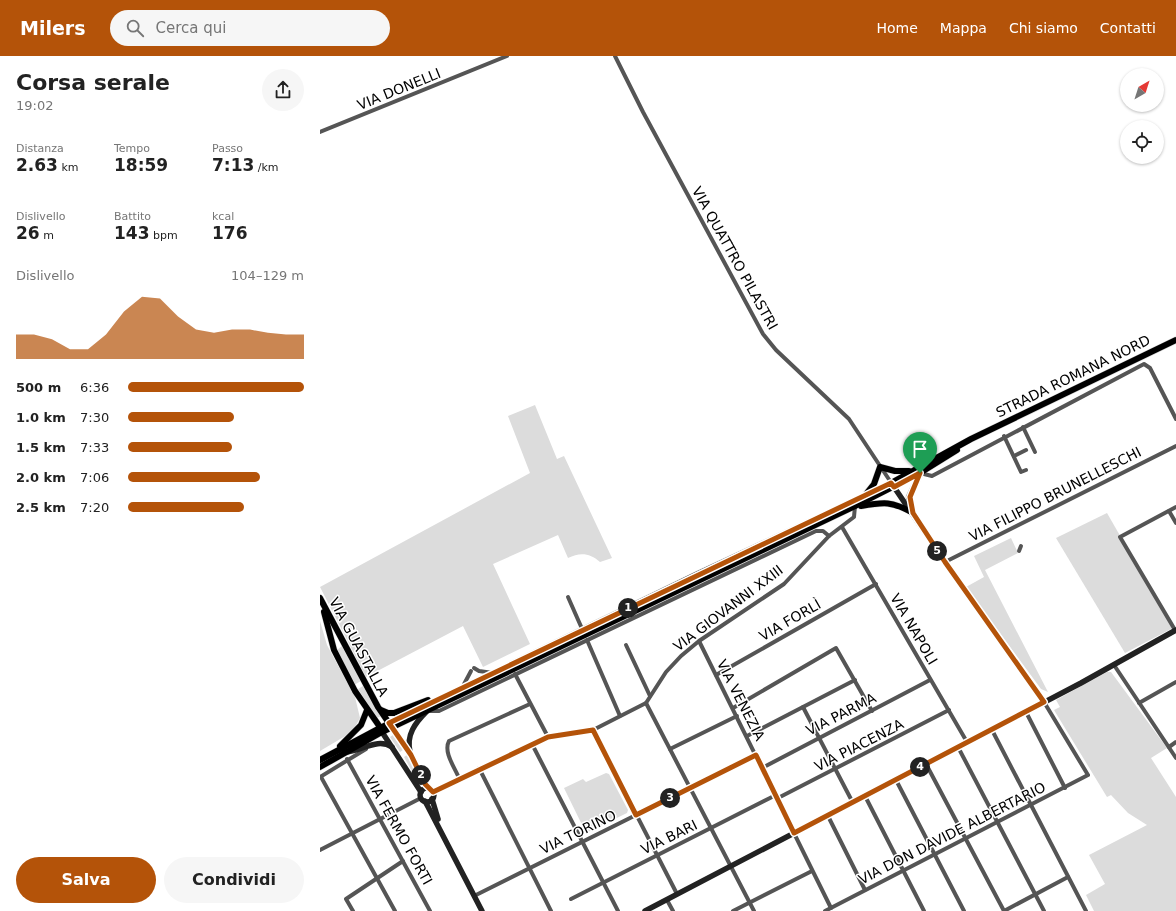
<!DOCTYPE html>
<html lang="it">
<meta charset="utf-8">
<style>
:root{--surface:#fff;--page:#f6f6f6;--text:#222;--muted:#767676;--accent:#b45309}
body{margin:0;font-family:"DejaVu Sans",sans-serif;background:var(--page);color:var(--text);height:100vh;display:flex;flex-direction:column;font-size:15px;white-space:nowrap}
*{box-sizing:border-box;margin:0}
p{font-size:13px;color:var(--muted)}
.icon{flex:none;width:22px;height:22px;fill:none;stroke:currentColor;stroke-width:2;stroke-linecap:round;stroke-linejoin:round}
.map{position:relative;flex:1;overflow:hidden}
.drawer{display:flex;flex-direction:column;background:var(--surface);width:320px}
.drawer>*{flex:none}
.needle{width:26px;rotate:39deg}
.buttons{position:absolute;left:800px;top:12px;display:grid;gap:8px}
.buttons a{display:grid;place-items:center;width:44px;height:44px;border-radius:50%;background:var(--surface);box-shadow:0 1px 3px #0004;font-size:20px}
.pin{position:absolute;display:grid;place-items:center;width:34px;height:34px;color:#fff;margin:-41px -17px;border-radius:50% 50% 50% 0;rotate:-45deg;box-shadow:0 0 4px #0007}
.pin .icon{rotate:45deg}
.km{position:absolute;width:20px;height:20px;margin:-10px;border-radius:50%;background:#222;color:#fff;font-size:11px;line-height:20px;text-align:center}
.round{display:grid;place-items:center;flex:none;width:42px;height:42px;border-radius:21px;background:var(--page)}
.summary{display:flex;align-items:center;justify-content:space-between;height:68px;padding:0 16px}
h1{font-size:22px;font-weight:700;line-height:30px}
.figures{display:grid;grid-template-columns:repeat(3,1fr);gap:6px;height:68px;padding:4px 16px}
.figures div{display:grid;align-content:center}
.figures b{font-size:17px;font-weight:700}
.figures small{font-size:11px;font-weight:400}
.figures p{font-size:11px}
.chart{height:112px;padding:8px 16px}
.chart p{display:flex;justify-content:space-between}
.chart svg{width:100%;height:72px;margin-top:4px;fill:var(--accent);opacity:.7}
.action{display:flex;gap:8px;margin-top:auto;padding:8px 16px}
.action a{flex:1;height:46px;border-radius:24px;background:var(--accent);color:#fff;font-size:16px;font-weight:700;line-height:46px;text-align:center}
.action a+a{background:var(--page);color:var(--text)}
ul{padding:0 16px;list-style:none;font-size:13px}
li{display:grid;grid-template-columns:64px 48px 1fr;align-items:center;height:30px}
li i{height:10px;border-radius:5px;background:var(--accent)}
header{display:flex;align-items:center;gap:24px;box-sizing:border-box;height:56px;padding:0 20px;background:var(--accent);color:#fff}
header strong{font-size:19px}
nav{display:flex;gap:22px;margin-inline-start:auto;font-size:14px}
.search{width:280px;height:36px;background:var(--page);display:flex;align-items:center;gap:10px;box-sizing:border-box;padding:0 14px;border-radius:22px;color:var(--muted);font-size:15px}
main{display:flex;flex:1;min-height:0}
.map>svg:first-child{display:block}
.green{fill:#dcdcdc}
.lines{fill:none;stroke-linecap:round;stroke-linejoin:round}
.primary-casing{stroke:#dbdbdb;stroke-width:7}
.street{stroke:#555;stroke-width:4}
.secondary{stroke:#222;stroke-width:5.5}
.primary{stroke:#000;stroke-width:6}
.route-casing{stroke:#fff;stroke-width:8}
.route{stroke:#b45309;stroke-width:5}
.labels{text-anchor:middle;stroke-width:3;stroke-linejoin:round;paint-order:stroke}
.street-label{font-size:14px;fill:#000;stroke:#fff}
</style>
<header>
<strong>Milers</strong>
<div class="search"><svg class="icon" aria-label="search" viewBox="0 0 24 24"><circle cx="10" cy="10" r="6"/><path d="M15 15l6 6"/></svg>Cerca qui</div>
<nav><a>Home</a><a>Mappa</a><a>Chi siamo</a><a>Contatti</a></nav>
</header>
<main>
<section class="drawer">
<div class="summary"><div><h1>Corsa serale</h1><p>19:02</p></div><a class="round"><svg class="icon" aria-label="share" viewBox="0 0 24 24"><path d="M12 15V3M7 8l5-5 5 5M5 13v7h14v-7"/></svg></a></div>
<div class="figures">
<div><p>Distanza</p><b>2.63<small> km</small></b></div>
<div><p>Tempo</p><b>18:59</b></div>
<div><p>Passo</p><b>7:13<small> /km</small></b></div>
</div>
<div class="figures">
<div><p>Dislivello</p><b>26<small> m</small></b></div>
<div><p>Battito</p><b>143<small> bpm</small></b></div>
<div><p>kcal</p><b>176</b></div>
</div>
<div class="chart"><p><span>Dislivello</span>104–129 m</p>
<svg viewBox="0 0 160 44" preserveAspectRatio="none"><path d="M0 44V29L10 29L20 32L30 38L40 38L50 29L60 15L70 6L80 7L90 18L100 26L110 28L120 26L130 26L140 28L150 29L160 29V44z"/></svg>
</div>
<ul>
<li><b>500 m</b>6:36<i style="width:100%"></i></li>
<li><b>1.0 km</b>7:30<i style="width:60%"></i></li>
<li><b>1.5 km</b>7:33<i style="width:59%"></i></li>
<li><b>2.0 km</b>7:06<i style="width:75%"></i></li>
<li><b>2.5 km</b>7:20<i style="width:66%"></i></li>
</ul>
<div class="action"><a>Salva</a><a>Condividi</a></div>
</section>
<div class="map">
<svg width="856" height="855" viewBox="0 0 856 855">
<rect width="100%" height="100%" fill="#fff"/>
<!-- green -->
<g class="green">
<path d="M 215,349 L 237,403 L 244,400 L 292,502 L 280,506 C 270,497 260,496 248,502 L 238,479 L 173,508 L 210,588 L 163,611 L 143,570 L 46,621 L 0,531 L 210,417 L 188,360 Z"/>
<path d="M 787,457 L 853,572 L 805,597 L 736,482 Z"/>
<path d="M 691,482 L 698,497 L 665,514 L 728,636 L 721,633 L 646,531 L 664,521 L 654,500 Z"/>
<path d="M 0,565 L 7,589 L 35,641 L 40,662 L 32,676 L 0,695 Z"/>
<path d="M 22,590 L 41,625 L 34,629 L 17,594 Z"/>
<path d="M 787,616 L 791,616 L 847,692 L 831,702 L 856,741 L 856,855 L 774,855 L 766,839 L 785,828 L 769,799 L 827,769 L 808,757 L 791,739 L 787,741 L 734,654 L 740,651 L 736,644 Z"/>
<path d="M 43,630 L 61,660 L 57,662 L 38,633 Z"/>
<path d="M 73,679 L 83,694 L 80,696 L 70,681 Z"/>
<path d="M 87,699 L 103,728 L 100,730 L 84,701 Z"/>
<path d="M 286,717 L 289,718 L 308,754 L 307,757 L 266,777 L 244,732 L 263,723 L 266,726 Z"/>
</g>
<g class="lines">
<!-- primary casing -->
<g class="primary-casing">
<g id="primary">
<path d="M 546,438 L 554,428 L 560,411 L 575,415 L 589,415"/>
<path d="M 541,450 C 564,446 572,445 593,457"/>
<path d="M 593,457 L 589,441 L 600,418"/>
<path d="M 0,542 L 58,651 L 71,670"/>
<path d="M 4,556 L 14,594 L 35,635 L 62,674"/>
<path d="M 61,654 L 68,657 L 74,657 L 108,644"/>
<path d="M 20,690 L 41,669 L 47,654"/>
<path d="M 0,704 L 60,672 L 378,518 L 564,431 L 651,383 L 856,284"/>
<path d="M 0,711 L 62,676 L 535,450 L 600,417 L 637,394"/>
</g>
</g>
<!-- street -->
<g class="street">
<path d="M 295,0 L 323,56 L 443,278 L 456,294 L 529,363 L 572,428"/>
<path d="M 0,76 L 187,0"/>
<path d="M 703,371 L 715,396"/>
<path d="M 684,380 L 701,416 L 706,414"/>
<path d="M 694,400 L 706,394"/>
<path d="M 600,417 L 612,420 L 824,308 L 830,312 L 856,363"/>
<path d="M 849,455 L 856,467"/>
<path d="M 522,471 L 647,686"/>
<path d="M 699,495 L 701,490"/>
<path d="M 625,506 L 856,390"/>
<path d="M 248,541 L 263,575"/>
<path d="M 855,574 L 800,481 L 856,451"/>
<path d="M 267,584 L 300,660"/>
<path d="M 379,585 L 511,852"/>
<path d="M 306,589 L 330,640"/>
<path d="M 794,609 L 856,702"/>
<path d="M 154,612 L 159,615 L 173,617"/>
<path d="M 195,618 L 228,681"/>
<path d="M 396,619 L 556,528"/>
<path d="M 142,632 L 151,615"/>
<path d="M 326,647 L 434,855"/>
<path d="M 819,647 L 856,626"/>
<path d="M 483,651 L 533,747"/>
<path d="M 413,652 L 516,592 L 552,655"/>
<path d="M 110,655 L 119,655 L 496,475 L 503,475 L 509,480"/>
<path d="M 706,656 L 745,732"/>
<path d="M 273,674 L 357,838"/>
<path d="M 672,674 L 766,855"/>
<path d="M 427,680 L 535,624"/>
<path d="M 212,688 L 298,855"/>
<path d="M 638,691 L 724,855"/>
<path d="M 849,691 L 856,686"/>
<path d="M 350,693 L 417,660"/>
<path d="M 27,703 L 110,855"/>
<path d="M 606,708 L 684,855"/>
<path d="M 159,712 L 231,855"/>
<path d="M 442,712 L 610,624"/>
<path d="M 0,721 L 46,693"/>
<path d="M 1,721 L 75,855"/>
<path d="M 139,722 C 135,712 123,696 129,685 L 210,648"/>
<path d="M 576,724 L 644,855"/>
<path d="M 113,736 L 228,681 L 273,674 L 326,647 L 346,616 L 361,600 L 379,585 L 464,528 L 509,480 L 534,461 L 535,450"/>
<path d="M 545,740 L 604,855"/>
<path d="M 458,742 L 629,654"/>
<path d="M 508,760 L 545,834"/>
<path d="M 0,794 L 101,742"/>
<path d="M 154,840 L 436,699"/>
<path d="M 251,843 L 456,739"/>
<path d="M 347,844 L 353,855"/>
<path d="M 33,855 L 26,843 L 83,805"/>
<path d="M 413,855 L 492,815"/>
<path d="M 505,855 L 768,719 L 724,646"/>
<path d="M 684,855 L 748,821"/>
</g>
<!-- secondary -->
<g class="secondary">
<path d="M 574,431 L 625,506 L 724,646"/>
<path d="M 72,671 L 91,699 L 105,728 L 109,732"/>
<path d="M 62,676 L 101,736"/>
<path d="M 25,696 C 41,696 57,681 72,691"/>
<path d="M 90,696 C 86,679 95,667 107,655"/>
<circle cx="107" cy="739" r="7"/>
<path d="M 112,743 L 118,763"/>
<path d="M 105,745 L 162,855"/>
<path d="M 325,855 L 761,627 L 856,574"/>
</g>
<!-- primary -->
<use href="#primary" class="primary"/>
</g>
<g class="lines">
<!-- route casing -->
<g class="route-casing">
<path id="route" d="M 600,417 L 590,441 L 593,457 L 625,506 L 724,646 L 474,777 L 436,699 L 316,759 L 273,674 L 228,681 L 113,736 L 105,728 L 91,699 L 69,667 L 571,427 L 574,431 Z"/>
</g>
<!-- route -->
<use href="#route" class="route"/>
</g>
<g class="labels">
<!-- street labels -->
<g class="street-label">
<text transform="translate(79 33) rotate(-22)" y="5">VIA DONELLI</text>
<text transform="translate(415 202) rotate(61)" y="5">VIA QUATTRO PILASTRI</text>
<text transform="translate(753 320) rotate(-26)" y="5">STRADA ROMANA NORD</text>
<text transform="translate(735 438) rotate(-27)" y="5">VIA FILIPPO BRUNELLESCHI</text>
<text transform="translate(408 552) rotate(-37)" y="5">VIA GIOVANNI XXIII</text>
<text transform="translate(470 564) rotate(-30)" y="5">VIA FORLÌ</text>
<text transform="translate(594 573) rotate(60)" y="5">VIA NAPOLI</text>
<text transform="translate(39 591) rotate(62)" y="5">VIA GUASTALLA</text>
<text transform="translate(421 644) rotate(63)" y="5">VIA VENEZIA</text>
<text transform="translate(521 658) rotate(-27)" y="5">VIA PARMA</text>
<text transform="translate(539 689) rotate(-27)" y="5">VIA PIACENZA</text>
<text transform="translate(79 774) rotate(61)" y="5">VIA FERMO FORTI</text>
<text transform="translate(258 776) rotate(-26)" y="5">VIA TORINO</text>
<text transform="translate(632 777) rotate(-27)" y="5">VIA DON DAVIDE ALBERTARIO</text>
<text transform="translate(349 781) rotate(-26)" y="5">VIA BARI</text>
</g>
</g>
</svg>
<div class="buttons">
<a><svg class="needle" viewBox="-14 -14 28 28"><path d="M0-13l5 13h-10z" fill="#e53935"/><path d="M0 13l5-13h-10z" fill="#767676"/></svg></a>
<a><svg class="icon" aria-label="locate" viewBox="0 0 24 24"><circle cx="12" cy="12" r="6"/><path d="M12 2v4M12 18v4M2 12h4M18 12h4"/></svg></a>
</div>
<div class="pin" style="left:600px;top:417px;background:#1e9e55"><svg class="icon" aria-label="arrive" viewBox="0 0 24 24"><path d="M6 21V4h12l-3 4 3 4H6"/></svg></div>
<b class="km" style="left:308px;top:552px">1</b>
<b class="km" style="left:101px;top:719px">2</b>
<b class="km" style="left:350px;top:742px">3</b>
<b class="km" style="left:600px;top:711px">4</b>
<b class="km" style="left:617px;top:495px">5</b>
</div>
</main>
